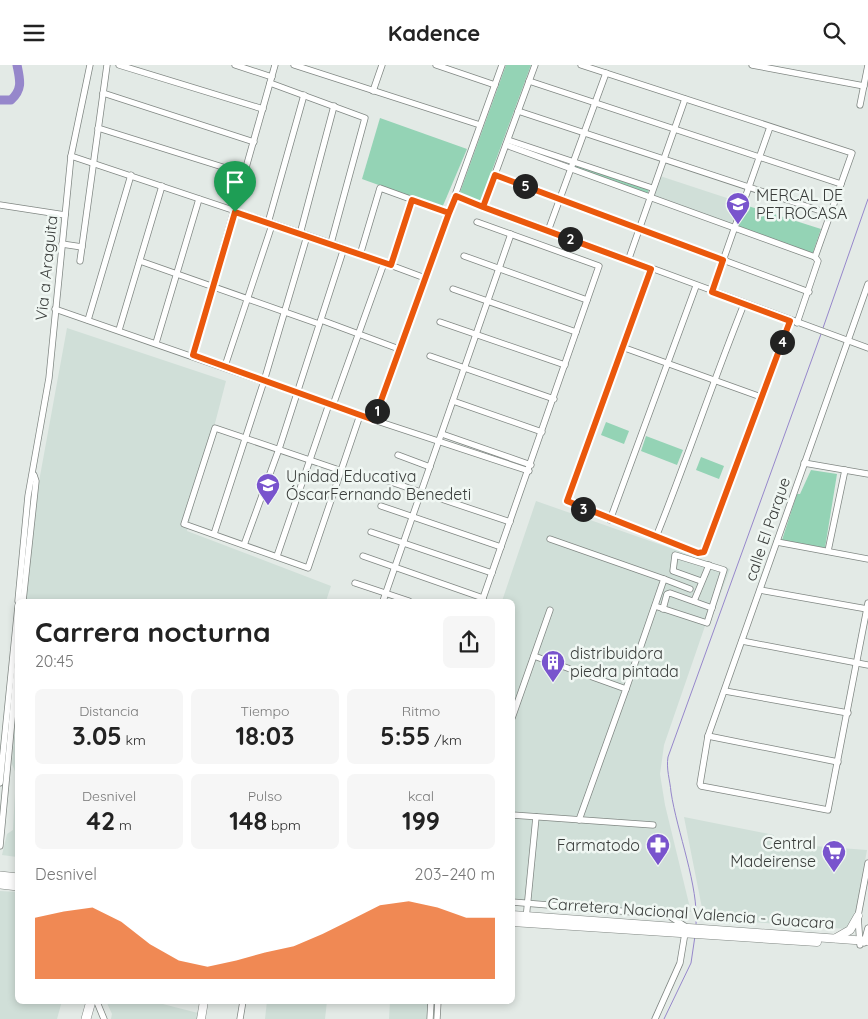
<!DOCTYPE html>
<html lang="es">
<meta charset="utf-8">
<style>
:root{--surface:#fff;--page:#f6f6f6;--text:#222;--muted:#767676;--accent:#ea580c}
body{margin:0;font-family:Quicksand,sans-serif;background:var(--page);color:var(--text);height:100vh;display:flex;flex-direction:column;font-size:19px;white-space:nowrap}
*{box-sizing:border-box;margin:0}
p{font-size:16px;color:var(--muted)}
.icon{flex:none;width:28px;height:28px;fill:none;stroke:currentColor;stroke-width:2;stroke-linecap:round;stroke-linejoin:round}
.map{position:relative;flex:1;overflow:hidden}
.sheet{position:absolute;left:15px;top:534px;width:500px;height:405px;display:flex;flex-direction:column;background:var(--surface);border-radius:8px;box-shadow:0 2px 8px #0003}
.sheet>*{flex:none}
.pin{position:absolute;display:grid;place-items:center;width:42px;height:42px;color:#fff;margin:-51px -21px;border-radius:50% 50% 50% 0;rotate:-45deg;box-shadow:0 0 5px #0007}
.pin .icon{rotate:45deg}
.km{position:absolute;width:25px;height:25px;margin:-12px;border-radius:50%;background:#222;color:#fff;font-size:14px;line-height:25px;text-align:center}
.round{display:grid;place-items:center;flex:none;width:52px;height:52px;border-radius:8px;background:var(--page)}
.overview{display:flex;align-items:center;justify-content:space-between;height:85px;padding:0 20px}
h1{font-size:28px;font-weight:700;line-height:38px}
.figures{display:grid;grid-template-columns:repeat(3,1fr);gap:8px;height:85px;padding:5px 20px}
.figures div{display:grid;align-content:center;border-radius:8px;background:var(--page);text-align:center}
.figures b{font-size:25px;font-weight:700}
.figures small{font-size:14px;font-weight:400}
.figures p{font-size:14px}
.chart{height:140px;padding:10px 20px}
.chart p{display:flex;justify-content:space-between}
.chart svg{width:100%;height:90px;margin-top:5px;fill:var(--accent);opacity:.7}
header{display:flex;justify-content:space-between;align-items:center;height:65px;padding:0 20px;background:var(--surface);font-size:22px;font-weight:700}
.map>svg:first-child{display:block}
.built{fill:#d0dfd8}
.green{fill:#94d3b5}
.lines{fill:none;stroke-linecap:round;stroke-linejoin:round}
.stream{stroke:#9687cb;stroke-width:1}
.river{stroke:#9687cb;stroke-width:9}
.street-casing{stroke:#808783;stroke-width:7}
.secondary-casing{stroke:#808783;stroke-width:9}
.primary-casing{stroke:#808783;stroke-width:10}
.street{stroke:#fff;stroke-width:5.5}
.secondary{stroke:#fff;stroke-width:8}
.primary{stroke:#fff;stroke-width:9}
.route-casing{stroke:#fff;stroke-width:10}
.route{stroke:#ea580c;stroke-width:6}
.labels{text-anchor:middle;stroke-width:5;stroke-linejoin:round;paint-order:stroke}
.poi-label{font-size:16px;fill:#3a3d3b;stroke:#f0f7f3;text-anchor:start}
.street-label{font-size:16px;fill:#3a3d3b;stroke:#f0f7f3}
</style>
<header><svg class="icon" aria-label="menu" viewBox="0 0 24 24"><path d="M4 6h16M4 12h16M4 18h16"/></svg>Kadence<svg class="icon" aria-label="search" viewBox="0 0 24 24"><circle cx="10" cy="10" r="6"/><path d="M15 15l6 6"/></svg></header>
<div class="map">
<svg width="868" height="954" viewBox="0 0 868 954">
<rect width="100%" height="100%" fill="#e3eae6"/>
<!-- built -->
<g class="built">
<path d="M 660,111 L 739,137 L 731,161 L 652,131 Z"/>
<path d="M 67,263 L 226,316 L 187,466 L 331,521 L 326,536 L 26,536 L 40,411 Z"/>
<path d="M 536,436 L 730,504 L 709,559 L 705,561 L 664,680 L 660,709 L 665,740 L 691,847 L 513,835 L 512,536 L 502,536 Z"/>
<path d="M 17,637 L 17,792 L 2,790 L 7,769 L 13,765 L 16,709 L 12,699 Z"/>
<path d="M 684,752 L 774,770 L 774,778 L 867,785 L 854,856 L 847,864 L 710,854 L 702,855 L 702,843 Z"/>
<path d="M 0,826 L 17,827 L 18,936 L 62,936 L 57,954 L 0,954 Z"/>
<path d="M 106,936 L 151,936 L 198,948 L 197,954 L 111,954 L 112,949 Z"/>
<path d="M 267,936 L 327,936 L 325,954 L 265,954 Z"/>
<path d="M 390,936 L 428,936 L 427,954 L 389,954 Z"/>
</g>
<!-- green -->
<g class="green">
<path d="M 506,0 L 531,0 L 480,138 L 459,130 Z"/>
<path d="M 380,53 L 467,84 L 442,143 L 362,114 Z"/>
<path d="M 575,99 L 649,124 L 647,130 L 574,103 Z"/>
<path d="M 745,140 L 821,164 L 812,190 L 737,163 Z"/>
<path d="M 606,357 L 629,366 L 624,379 L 601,370 Z"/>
<path d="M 646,371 L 683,385 L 677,400 L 641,386 Z"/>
<path d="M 701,392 L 724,401 L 719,414 L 696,405 Z"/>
<path d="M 811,405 L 837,409 L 825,483 L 782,475 L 797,429 L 800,429 Z"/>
</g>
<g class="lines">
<!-- stream -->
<g class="stream">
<path d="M 823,263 L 868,134"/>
<path d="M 696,860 C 699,821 677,767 671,727 C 670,715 666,704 668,692 L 821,269"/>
<path d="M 664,954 L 691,898 L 695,871"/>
</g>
<!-- river -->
<path class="river" d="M 0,35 L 11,35 C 23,24 20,15 17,0"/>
<!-- street casing -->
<g class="street-casing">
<g id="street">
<path d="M 119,0 L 263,44"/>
<path d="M 235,0 L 272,12"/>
<path d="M 294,0 L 480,60"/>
<path d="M 436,0 L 495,20"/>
<path d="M 581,0 L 852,88 L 815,192"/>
<path d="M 752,0 L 864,21"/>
<path d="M 529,16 L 841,119"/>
<path d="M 270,18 L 365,53 L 331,178"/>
<path d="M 373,26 L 382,0"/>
<path d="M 103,28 L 254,77"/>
<path d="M 860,40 L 868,0"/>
<path d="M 518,46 L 830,149"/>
<path d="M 98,63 L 245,109"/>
<path d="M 508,75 L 652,123"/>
<path d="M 506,80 L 815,192 L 818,196 L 797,258"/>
<path d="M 71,91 L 331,178 L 425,213"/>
<path d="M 495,110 L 809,227"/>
<path d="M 456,131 L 868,283"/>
<path d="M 0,140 L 65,150"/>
<path d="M 483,142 L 535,0"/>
<path d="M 477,157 L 599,201 L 482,536"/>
<path d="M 268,158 L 304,30"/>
<path d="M 548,166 L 606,8"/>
<path d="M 300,169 L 334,41"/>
<path d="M 62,179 L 82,182"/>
<path d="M 360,190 L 380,123 L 449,148"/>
<path d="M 464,191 L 587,235"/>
<path d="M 80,196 L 107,0"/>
<path d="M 140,196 L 319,259"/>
<path d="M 628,196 L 685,34"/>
<path d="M 391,200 L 412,135"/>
<path d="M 651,204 L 567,436 L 698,488 L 704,487 L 790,256"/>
<path d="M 868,219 L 708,671 L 700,719 L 701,721 L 828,745 L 868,538"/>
<path d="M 453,224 L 576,267"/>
<path d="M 712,227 L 770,62"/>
<path d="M 55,244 L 374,355 L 502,0"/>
<path d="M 88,255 L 131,110"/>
<path d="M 321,255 L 399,284"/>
<path d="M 440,257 L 565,300"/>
<path d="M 119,265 L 162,121"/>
<path d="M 156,278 L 199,134"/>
<path d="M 622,282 L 761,332"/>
<path d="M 193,290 L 275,0"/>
<path d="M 430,291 L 554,334"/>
<path d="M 225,301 L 272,160"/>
<path d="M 453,336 L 542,367"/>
<path d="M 333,340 L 384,198"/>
<path d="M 374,355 L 529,406"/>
<path d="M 442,369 L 531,400"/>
<path d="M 398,390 L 430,402"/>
<path d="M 804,398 L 868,409"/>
<path d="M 342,406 L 215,363 L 184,459 L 308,503 L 360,350"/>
<path d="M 388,416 L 510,457"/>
<path d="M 381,441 L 501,482"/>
<path d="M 610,455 L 696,221"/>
<path d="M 371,467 L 492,508"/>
<path d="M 214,469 L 264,316 L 307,171"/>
<path d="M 656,472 C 687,395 713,316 744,239"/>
<path d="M 550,474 L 664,514 L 626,624"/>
<path d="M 777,477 L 868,494"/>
<path d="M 244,480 L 279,384 L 344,183"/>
<path d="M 828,486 L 845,405"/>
<path d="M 277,491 L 329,339"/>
<path d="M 363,491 L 483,533"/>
<path d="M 664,514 L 690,524"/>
<path d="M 355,518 L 409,536"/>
<path d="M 760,525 L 867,544"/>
<path d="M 18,536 L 28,431 L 49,313 L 71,91 L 90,0"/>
<path d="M 23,536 L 36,416 L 34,410"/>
<path d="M 383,536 L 511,169"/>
<path d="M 694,536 L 709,500"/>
<path d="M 655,541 L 707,558 L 724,505 L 675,490 L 673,506 L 701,516"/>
<path d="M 663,544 L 667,529 L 670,528 L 712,543"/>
<path d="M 742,576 L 868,600"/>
<path d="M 534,591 L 626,624 L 579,755"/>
<path d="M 725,626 L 848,648"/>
<path d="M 512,653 L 550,545"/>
<path d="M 708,671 L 838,697"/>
<path d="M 0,718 L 18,541"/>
<path d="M 512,750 L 653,760"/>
<path d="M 0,781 L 18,591"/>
<path d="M 512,837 L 668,850 L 686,862 L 680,898 L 655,954"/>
<path d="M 526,854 L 536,752"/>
<path d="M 864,878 L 868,863"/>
<path d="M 860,880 L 858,851 L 868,798"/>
<path d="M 97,937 L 104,954"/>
<path d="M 240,954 L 243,936"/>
<path d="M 430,954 L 431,936"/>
<path d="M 437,954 L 438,936"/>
</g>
</g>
<!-- secondary casing -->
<g class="secondary-casing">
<g id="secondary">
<path d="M 512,850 L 868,876"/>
<path d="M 512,857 L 817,877"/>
<path d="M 836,873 L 850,865 L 858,851"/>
<path d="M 201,954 L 204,936"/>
</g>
</g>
<!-- primary casing -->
<g class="primary-casing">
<g id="primary">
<path d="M 0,811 L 18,813"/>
<path d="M 0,819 L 18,821"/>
<path d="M 86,954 L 91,936"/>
</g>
</g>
<!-- street -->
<use href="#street" class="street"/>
<!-- secondary -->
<use href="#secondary" class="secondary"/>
<!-- primary -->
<use href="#primary" class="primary"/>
</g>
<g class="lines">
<!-- route casing -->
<g class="route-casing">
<path id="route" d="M 235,147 L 193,290 L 374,355 L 449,148 L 456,131 L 483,142 L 651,204 L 567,436 L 698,488 L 704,487 L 790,256 L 712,227 L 723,195 L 495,110 L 483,142 L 456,131 L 449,148 L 412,135 L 391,200 L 235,147"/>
</g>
<!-- route -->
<use href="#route" class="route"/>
</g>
<!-- icons -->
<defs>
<g id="school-pin" transform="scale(1.25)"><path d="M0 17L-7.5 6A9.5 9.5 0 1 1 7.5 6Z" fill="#7954cd" stroke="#f0f7f3"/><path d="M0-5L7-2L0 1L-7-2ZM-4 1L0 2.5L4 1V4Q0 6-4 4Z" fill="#fff"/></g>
<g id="building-pin" transform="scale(1.25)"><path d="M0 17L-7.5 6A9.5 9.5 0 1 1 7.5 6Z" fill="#7954cd" stroke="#f0f7f3"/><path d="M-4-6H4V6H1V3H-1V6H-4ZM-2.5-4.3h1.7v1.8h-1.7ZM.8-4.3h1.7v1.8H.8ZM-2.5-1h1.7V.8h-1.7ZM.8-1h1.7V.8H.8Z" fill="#fff"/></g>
<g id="pharmacy-pin" transform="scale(1.25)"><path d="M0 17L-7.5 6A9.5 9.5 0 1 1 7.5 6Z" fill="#7954cd" stroke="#f0f7f3"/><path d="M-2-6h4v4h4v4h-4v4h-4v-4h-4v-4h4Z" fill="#fff"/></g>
<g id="supermarket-pin" transform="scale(1.25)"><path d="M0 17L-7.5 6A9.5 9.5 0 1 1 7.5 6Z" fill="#7954cd" stroke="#f0f7f3"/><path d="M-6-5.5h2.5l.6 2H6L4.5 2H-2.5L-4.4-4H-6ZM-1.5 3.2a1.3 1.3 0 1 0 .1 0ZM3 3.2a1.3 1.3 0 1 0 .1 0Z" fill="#fff"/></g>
</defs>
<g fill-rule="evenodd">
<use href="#school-pin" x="738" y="139"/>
<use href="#school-pin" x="268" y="420"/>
<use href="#building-pin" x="553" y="597"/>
<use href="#pharmacy-pin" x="658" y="780"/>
<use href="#supermarket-pin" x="834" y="787"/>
</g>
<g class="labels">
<!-- poi labels -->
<g class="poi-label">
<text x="756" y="136">MERCAL DE<tspan x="756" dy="18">PETROCASA</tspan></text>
<text x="286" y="417">Unidad Educativa<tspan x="286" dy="18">ÓscarFernando Benedeti</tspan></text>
<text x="570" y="594">distribuidora<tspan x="570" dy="18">piedra pintada</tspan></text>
<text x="816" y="784" text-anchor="end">Central<tspan x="816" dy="18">Madeirense</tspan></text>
<text x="640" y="786" text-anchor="end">Farmatodo</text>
</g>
<!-- street labels -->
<g class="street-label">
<text transform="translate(46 203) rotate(-84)" y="6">Via a Araguita</text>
<text transform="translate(767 464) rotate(-71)" y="6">calle El Parque</text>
<text transform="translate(691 848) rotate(4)" y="6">Carretera Nacional Valencia - Guacara</text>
</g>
</g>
</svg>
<div class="pin" style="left:235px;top:147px;background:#1e9e55"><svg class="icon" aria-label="arrive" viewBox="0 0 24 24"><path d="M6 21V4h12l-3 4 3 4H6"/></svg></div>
<b class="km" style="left:377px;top:346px">1</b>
<b class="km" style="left:570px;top:174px">2</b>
<b class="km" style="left:583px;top:444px">3</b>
<b class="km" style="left:782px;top:277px">4</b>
<b class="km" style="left:525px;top:121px">5</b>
<section class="sheet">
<div class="overview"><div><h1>Carrera nocturna</h1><p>20:45</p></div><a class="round"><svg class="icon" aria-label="share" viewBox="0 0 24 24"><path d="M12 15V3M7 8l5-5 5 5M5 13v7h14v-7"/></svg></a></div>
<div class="figures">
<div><p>Distancia</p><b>3.05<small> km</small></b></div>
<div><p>Tiempo</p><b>18:03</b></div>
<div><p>Ritmo</p><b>5:55<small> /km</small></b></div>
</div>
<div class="figures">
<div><p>Desnivel</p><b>42<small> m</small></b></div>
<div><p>Pulso</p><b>148<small> bpm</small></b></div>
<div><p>kcal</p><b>199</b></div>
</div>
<div class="chart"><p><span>Desnivel</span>203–240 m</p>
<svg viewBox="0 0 160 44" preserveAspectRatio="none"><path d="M0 44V14L10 11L20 9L30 16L40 27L50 35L60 38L70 35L80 31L90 28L100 22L110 15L120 8L130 6L140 9L150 14L160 14V44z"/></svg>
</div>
</section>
</div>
